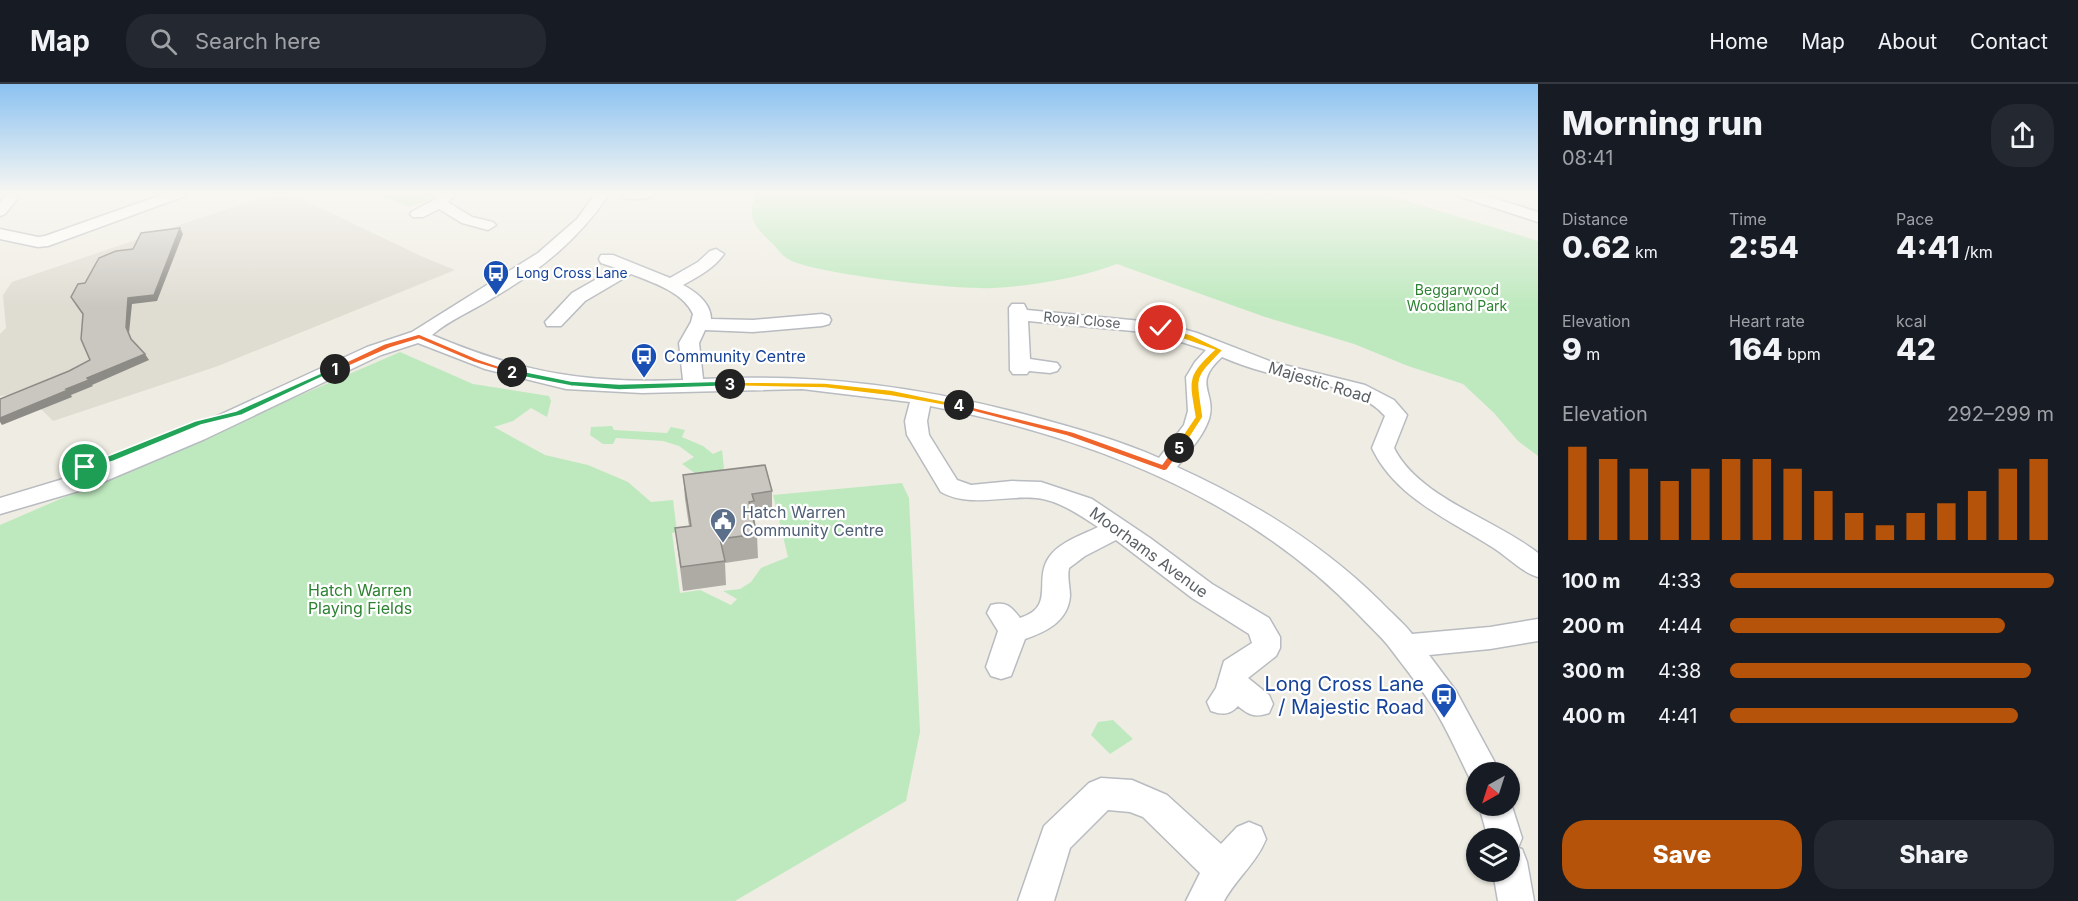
<!DOCTYPE html>
<meta charset="utf-8">
<style>
:root{--surface:#171b24;--page:#242831;--text:#f1f3f6;--muted:#9ea1a6;--line:#363941;--accent:#b45309}
body{margin:0;font-family:Inter,sans-serif;background:var(--page);color:var(--text);height:100vh;display:flex;flex-direction:column;font-size:22px;white-space:nowrap}
*{box-sizing:border-box;margin:0}
p{font-size:20px;color:var(--muted)}
.icon{flex:none;width:33px;height:33px;fill:none;stroke:currentColor;stroke-width:2;stroke-linecap:round;stroke-linejoin:round}
.map{position:relative;flex:1;overflow:hidden}
.details{display:flex;flex-direction:column;background:var(--surface);width:540px}
.details>*{flex:none}
.needle{width:39px;rotate:219deg}
.controls{position:absolute;left:1466px;top:678px;display:grid;gap:12px}
.controls a{display:grid;place-items:center;width:54px;height:54px;border-radius:50%;background:var(--surface);box-shadow:0 2px 4px #0004;font-size:30px}
.pin{position:absolute;display:grid;place-items:center;width:51px;height:51px;color:#fff;margin:-26px;border:3px solid #fff;border-radius:50%;box-shadow:0 2px 6px #0007}
.km{position:absolute;width:30px;height:30px;margin:-15px;border-radius:50%;background:#222;color:#fff;font-size:16px;line-height:30px;text-align:center}
.round{display:grid;place-items:center;flex:none;width:63px;height:63px;border-radius:24px;background:var(--page)}
.overview{display:flex;align-items:center;justify-content:space-between;height:102px;padding:0 24px}
h1{font-size:33px;font-weight:800;line-height:45px}
.metrics{display:grid;grid-template-columns:repeat(3,1fr);gap:9px;height:102px;padding:6px 24px}
.metrics div{display:grid;align-content:center}
.metrics b{font-size:30px;font-weight:800}
.metrics small{font-size:16px;font-weight:400}
.metrics p{font-size:16px}
.chart{height:168px;padding:12px 24px}
.chart p{display:flex;justify-content:space-between}
.chart svg{width:100%;height:108px;margin-top:6px;stroke:var(--accent);stroke-width:6}
.primary-button{display:flex;gap:12px;margin-top:auto;padding:12px 24px}
.primary-button a{flex:1;height:69px;border-radius:24px;background:var(--accent);color:#fff;font-size:24px;font-weight:800;line-height:69px;text-align:center}
.primary-button a+a{background:var(--page);color:var(--text)}
ul{padding:0 24px;list-style:none;font-size:20px}
li{display:grid;grid-template-columns:96px 72px 1fr;align-items:center;height:45px}
li i{height:15px;border-radius:8px;background:var(--accent)}
header{display:flex;align-items:center;gap:36px;box-sizing:border-box;height:84px;padding:0 30px;background:var(--surface);border-bottom:2px solid var(--line)}
header strong{font-size:28px}
nav{display:flex;gap:33px;margin-inline-start:auto;font-size:21px}
.search{width:420px;height:54px;background:var(--page);display:flex;align-items:center;gap:15px;box-sizing:border-box;padding:0 21px;border-radius:24px;color:var(--muted);font-size:22px}
main{display:flex;flex:1;min-height:0}
.map>svg:first-child{display:block}
.education{fill:#dfdcd2}
.green{fill:#bee9be}
.lines{fill:none;stroke-linecap:round;stroke-linejoin:round}
.minor-casing{stroke:#b8bbc0;stroke-width:3}
.minor{fill:#fff;fill-rule:evenodd}
.wall{fill:#aeaba5}
.shaded-wall{fill:#8d8b86}
.building{fill:#cac7c0;stroke:#8d8b86;stroke-width:1.5}
.split-1{fill:#22a559;stroke:#fff;stroke-width:1.5}
.split-2{fill:#f0652b;stroke:#fff;stroke-width:1.5}
.split-3{fill:#22a559;stroke:#fff;stroke-width:1.5}
.split-4{fill:#f5b400;stroke:#fff;stroke-width:1.5}
.split-5{fill:#f0652b;stroke:#fff;stroke-width:1.5}
.split-6{fill:#f5b400;stroke:#fff;stroke-width:1.5}
.labels{text-anchor:middle;stroke-width:4.5;stroke-linejoin:round;paint-order:stroke}
.far-transit-label{font-size:14px;fill:#164399;stroke:#fff;text-anchor:start}
.far-park-label{font-size:14px;fill:#2d8231;stroke:#fff}
.far-street-label{font-size:14px;fill:#5b6065;stroke:#fff}
.transit-label{font-size:16px;fill:#164399;stroke:#fff;text-anchor:start}
.street-label{font-size:16px;fill:#5b6065;stroke:#fff}
.service-label{font-size:16px;fill:#4e5e75;stroke:#fff;text-anchor:start}
.park-label{font-size:16px;fill:#2d8231;stroke:#fff}
.near-transit-label{font-size:20px;fill:#164399;stroke:#fff;text-anchor:end}
</style>
<header>
<strong>Map</strong>
<div class="search"><svg class="icon" aria-label="search" viewBox="0 0 24 24"><circle cx="10" cy="10" r="6"/><path d="M15 15l6 6"/></svg>Search here</div>
<nav><a>Home</a><a>Map</a><a>About</a><a>Contact</a></nav>
</header>
<main>
<div class="map">
<svg width="1538" height="817" viewBox="0 0 1538 817">
<rect width="100%" height="100%" fill="#efede3"/>
<!-- education -->
<path class="education" d="M 274,109 L 289,109 L 423,173 L 455,186 L 218,282 L 53,337 L 25,309 L 0,312 L 0,250 L 6,244 L 3,211 L 12,198 Z"/>
<!-- green -->
<g class="green">
<path d="M 375,109 L 438,109 L 433,114 L 410,123 Z"/>
<path d="M 757,109 L 1380,109 L 1538,157 L 1538,372 L 1518,357 L 1494,329 L 1463,300 L 1408,282 L 1354,260 L 1265,233 L 1117,180 C 1080,194 1032,202 992,204 C 959,206 812,190 788,175 C 782,172 777,164 772,159 C 755,143 745,133 757,109 Z"/>
<path d="M 400,268 L 473,300 L 549,312 L 551,317 L 547,333 L 531,324 L 513,337 L 494,343 L 545,371 L 588,381 L 628,398 L 651,418 L 673,416 L 677,448 L 672,449 L 680,509 L 700,506 L 731,521 L 737,515 L 723,507 L 740,505 L 751,498 L 761,484 L 788,473 L 773,411 L 902,399 L 909,414 L 920,648 L 906,717 L 735,817 L 0,817 L 0,441 Z"/>
<path d="M 612,342 L 614,346 L 667,349 L 671,343 L 685,346 L 682,353 L 703,362 L 713,370 L 722,366 L 724,384 L 719,388 L 696,390 L 682,380 L 694,373 L 679,362 L 663,357 L 616,354 L 613,360 L 603,360 L 590,351 L 591,343 Z"/>
<path d="M 1113,636 L 1133,655 L 1110,670 L 1091,651 L 1098,638 Z"/>
</g>
<g class="lines">
<!-- minor casing -->
<g class="minor-casing">
<g id="minor">
<path d="M 167,109 L 187,109 L 185,112 L 48,162 L 38,163 L 0,155 L 0,145 L 38,153 L 45,152 Z"/>
<path d="M 442,109 L 457,109 L 448,118 L 472,133 L 493,138 L 496,141 L 488,146 L 462,139 L 439,125 L 423,133 L 413,133 L 410,130 L 413,127 L 434,116 Z"/>
<path d="M 596,109 L 610,109 C 578,156 541,186 491,215 C 472,227 449,236 432,251 C 522,289 586,300 683,296 L 679,259 L 691,238 L 693,230 C 683,208 652,198 631,190 L 585,217 L 561,242 L 547,242 L 545,238 L 572,209 L 616,184 L 601,179 L 599,175 L 601,171 L 613,171 L 670,194 L 698,178 L 710,167 L 716,165 L 724,170 C 713,185 699,192 683,201 C 696,208 711,219 711,235 L 753,236 L 822,230 L 829,232 L 831,236 L 829,240 L 822,242 L 753,248 L 705,246 L 699,259 L 703,295 C 821,289 925,303 1038,334 C 1078,345 1121,357 1159,374 L 1184,341 L 1188,327 L 1186,293 L 1195,278 L 1206,266 L 1154,249 L 1028,237 L 1030,275 L 1057,279 L 1060,283 L 1057,287 L 1050,289 L 1029,287 L 1027,290 L 1013,290 L 1010,286 L 1009,224 L 1012,220 L 1024,220 L 1027,226 L 1162,239 L 1197,249 L 1272,278 L 1365,301 L 1394,316 L 1407,331 L 1394,364 C 1419,414 1495,435 1538,469 L 1538,493 C 1521,488 1507,472 1492,463 C 1448,435 1395,413 1372,364 L 1385,332 C 1357,300 1303,299 1265,288 C 1250,284 1236,279 1222,273 C 1191,301 1217,307 1209,335 C 1203,353 1188,368 1177,383 C 1252,417 1321,459 1380,517 C 1390,528 1403,538 1412,550 L 1490,543 L 1538,535 L 1538,557 L 1490,565 L 1429,571 L 1456,607 L 1500,688 L 1476,688 L 1476,700 L 1472,699 C 1460,675 1449,649 1435,626 C 1422,605 1405,584 1390,564 C 1381,552 1369,542 1359,531 C 1246,413 1087,352 930,322 L 927,337 L 929,351 L 957,396 L 971,401 L 1012,397 L 1041,398 L 1092,415 L 1150,454 L 1212,500 L 1269,534 L 1280,553 L 1280,564 L 1276,572 L 1248,594 L 1269,611 L 1273,620 L 1269,629 C 1255,634 1249,631 1238,622 C 1230,631 1222,631 1211,627 L 1207,618 L 1216,604 L 1224,577 L 1252,559 L 1249,550 L 1192,514 L 1116,456 L 1085,472 L 1069,484 C 1067,494 1070,503 1070,512 C 1068,538 1045,548 1025,555 L 1011,592 L 1001,595 L 991,592 L 986,583 L 998,547 L 987,529 L 991,521 C 1006,517 1011,522 1020,534 C 1057,522 1032,496 1050,472 C 1060,458 1082,451 1098,443 C 1080,431 1058,416 1036,414 C 1004,411 970,424 941,408 L 907,351 L 905,337 L 910,318 L 802,305 L 642,309 L 566,305 L 485,285 L 418,259 L 381,271 L 205,355 L 89,404 L 0,430 L 0,414 L 73,392 L 189,345 L 367,263 L 412,248 L 538,169 L 577,135 Z"/>
<path d="M 623,109 L 655,109 C 649,116 633,116 624,114 L 622,111 Z"/>
<path d="M 1456,109 L 1477,109 L 1538,128 L 1538,138 L 1458,112 Z"/>
<path d="M 11,110 L 18,114 L 5,130 L 0,132 L 0,118 L 6,111 Z"/>
<path d="M 1101,694 L 1132,696 L 1167,711 L 1221,760 L 1237,743 L 1249,738 L 1261,743 L 1266,755 C 1257,778 1236,795 1224,817 L 1186,817 L 1200,789 L 1143,733 L 1130,728 L 1108,726 L 1070,764 L 1054,817 L 1018,817 L 1044,742 L 1089,699 Z"/>
<path d="M 1509,713 L 1522,754 L 1518,764 L 1522,765 L 1527,778 L 1534,817 L 1498,817 L 1493,788 L 1509,788 L 1509,754 L 1488,754 L 1479,722 L 1509,722 Z"/>
</g>
</g>
<!-- minor -->
<use href="#minor" class="minor"/>
</g>
<!-- wall -->
<path class="wall" d="M 683,391 L 772,407 L 772,432 L 754,434 L 757,450 L 758,474 L 725,479 L 726,501 L 683,507 L 675,444 L 689,442 L 685,415 Z"/>
<!-- shaded-wall -->
<g class="shaded-wall">
<path d="M 180,144 L 183,150 L 157,217 L 132,220 L 129,249 L 135,262 L 126,243 L 128,214 Z"/>
<path d="M 145,270 L 149,276 L 92,301 L 93,302 L 71,311 L 72,313 L 2,341 L 0,338 L 0,334 L 87,294 Z"/>
</g>
<!-- building -->
<g class="building">
<path d="M 180,144 L 154,211 L 128,214 L 126,243 L 131,255 L 145,270 L 87,294 L 89,296 L 66,305 L 68,306 L 0,334 L 0,315 L 69,287 L 90,276 L 81,255 L 83,230 L 71,213 L 78,200 L 85,199 L 99,174 L 116,167 L 133,165 L 141,149 Z"/>
<path d="M 765,381 L 772,407 L 752,410 L 754,417 L 749,418 L 757,450 L 720,455 L 725,477 L 681,483 L 675,444 L 691,442 L 683,391 Z"/>
</g>
<!-- sky -->
<linearGradient id="sky" x2="0" y2="1"><stop stop-color="#8cc2f1"/><stop offset="0.49" stop-color="#f8f7f2"/><stop offset="1" stop-color="#f8f7f2" stop-opacity="0"/></linearGradient>
<rect width="1538" height="223" fill="url(#sky)"/>
<!-- split-1 -->
<path class="split-1" d="M 332,284 L 339,285 L 242,331 L 201,341 L 114,377 L 85,386 L 80,383 L 195,337 L 236,327 Z"/>
<!-- split-2 -->
<path class="split-2" d="M 419,250 L 478,275 L 516,288 L 512,290 L 473,278 L 419,255 L 390,264 L 338,287 L 331,285 L 384,260 Z"/>
<!-- split-3 -->
<path class="split-3" d="M 512,285 L 571,297 L 619,300 L 730,297 L 735,300 L 730,302 L 619,306 L 571,302 L 509,290 L 509,286 Z"/>
<!-- split-4 -->
<path class="split-4" d="M 728,298 L 825,299 L 891,306 L 963,321 L 959,324 L 891,312 L 825,304 L 730,302 L 726,300 Z"/>
<!-- split-5 -->
<path class="split-5" d="M 956,319 L 1073,348 L 1162,380 L 1175,362 L 1183,364 L 1167,386 L 1164,387 L 1067,352 L 956,323 Z"/>
<!-- split-6 -->
<path class="split-6" d="M 1161,242 L 1192,251 L 1223,266 C 1194,297 1197,289 1203,333 L 1182,366 L 1179,367 L 1174,364 L 1195,333 C 1189,297 1185,292 1214,266 L 1158,246 L 1158,243 Z"/>
<!-- icons -->
<defs>
<g id="bus-pin" transform="scale(1.35)"><path d="M0 17L-7.5 6A9.5 9.5 0 1 1 7.5 6Z" fill="#1a4fb4" stroke="#fff"/><path d="M-5-6H5V4H4V6H2V4H-2V6H-4V4H-5ZM-3.5-4V0h7V-4ZM-3.5 1.2v1.5H-2V1.2ZM2 1.2v1.5H3.5V1.2Z" fill="#fff"/></g>
<g id="civic-pin" transform="scale(1.35)"><path d="M0 17L-7.5 6A9.5 9.5 0 1 1 7.5 6Z" fill="#5c6f8a" stroke="#fff"/><path d="M-.6-6.5H3V-4.5H.6V-3L4-1V1h2V6H-6V1h2V-1L-.6-3ZM-1.2 2.5V6h2.4V2.5Z" fill="#fff"/></g>
</defs>
<g fill-rule="evenodd">
<use href="#bus-pin" x="496" y="189"/>
<use href="#bus-pin" x="644" y="272"/>
<use href="#civic-pin" x="723" y="437"/>
<use href="#bus-pin" x="1444" y="612"/>
</g>
<g class="labels">
<!-- far-transit labels -->
<g class="far-transit-label">
<text x="516" y="194">Long Cross Lane</text>
</g>
<!-- far-park labels -->
<g class="far-park-label">
<text x="1457" y="211">Beggarwood<tspan x="1457" dy="16">Woodland Park</tspan></text>
</g>
<!-- far-street labels -->
<g class="far-street-label">
<text transform="translate(1082 236) rotate(5)" y="5">Royal Close</text>
</g>
<!-- transit labels -->
<g class="transit-label">
<text x="664" y="278">Community Centre</text>
</g>
<!-- street labels -->
<g class="street-label">
<text transform="translate(1320 298) rotate(17)" y="6">Majestic Road</text>
<text transform="translate(1149 468) rotate(36)" y="6">Moorhams Avenue</text>
</g>
<!-- service labels -->
<g class="service-label">
<text x="742" y="434">Hatch Warren<tspan x="742" dy="18">Community Centre</tspan></text>
</g>
<!-- park labels -->
<g class="park-label">
<text x="360" y="512">Hatch Warren<tspan x="360" dy="18">Playing Fields</tspan></text>
</g>
<!-- near-transit labels -->
<g class="near-transit-label">
<text x="1424" y="607">Long Cross Lane<tspan x="1424" dy="23">/ Majestic Road</tspan></text>
</g>
</g>
</svg>
<div class="controls">
<a><svg class="needle" viewBox="-14 -14 28 28"><path d="M0-13l5 13h-10z" fill="#e53935"/><path d="M0 13l5-13h-10z" fill="#9ea1a6"/></svg></a>
<a><svg class="icon" aria-label="layers" viewBox="0 0 24 24"><path d="M12 4l9 5-9 5-9-5zM3 14l9 5 9-5"/></svg></a>
</div>
<div class="pin" style="left:85px;top:383px;background:#1e9e55"><svg class="icon" aria-label="arrive" viewBox="0 0 24 24"><path d="M6 21V4h12l-3 4 3 4H6"/></svg></div>
<div class="pin" style="left:1161px;top:244px;background:#d93025"><svg class="icon" aria-label="check" viewBox="0 0 24 24"><path d="M5 12l5 5 9-10"/></svg></div>
<b class="km" style="left:335px;top:285px">1</b>
<b class="km" style="left:512px;top:288px">2</b>
<b class="km" style="left:730px;top:300px">3</b>
<b class="km" style="left:959px;top:321px">4</b>
<b class="km" style="left:1179px;top:364px">5</b>
</div>
<section class="details">
<div class="overview"><div><h1>Morning run</h1><p>08:41</p></div><a class="round"><svg class="icon" aria-label="share" viewBox="0 0 24 24"><path d="M12 15V3M7 8l5-5 5 5M5 13v7h14v-7"/></svg></a></div>
<div class="metrics">
<div><p>Distance</p><b>0.62<small> km</small></b></div>
<div><p>Time</p><b>2:54</b></div>
<div><p>Pace</p><b>4:41<small> /km</small></b></div>
</div>
<div class="metrics">
<div><p>Elevation</p><b>9<small> m</small></b></div>
<div><p>Heart rate</p><b>164<small> bpm</small></b></div>
<div><p>kcal</p><b>42</b></div>
</div>
<div class="chart"><p><span>Elevation</span>292–299 m</p>
<svg viewBox="0 0 160 44" preserveAspectRatio="none"><path d="M5 44V6M15 44V11M25 44V15M35 44V20M45 44V15M55 44V11M65 44V11M75 44V15M85 44V24M95 44V33M105 44V38M115 44V33M125 44V29M135 44V24M145 44V15M155 44V11"/></svg>
</div>
<ul>
<li><b>100 m</b>4:33<i style="width:100%"></i></li>
<li><b>200 m</b>4:44<i style="width:85%"></i></li>
<li><b>300 m</b>4:38<i style="width:93%"></i></li>
<li><b>400 m</b>4:41<i style="width:89%"></i></li>
</ul>
<div class="primary-button"><a>Save</a><a>Share</a></div>
</section>
</main>
